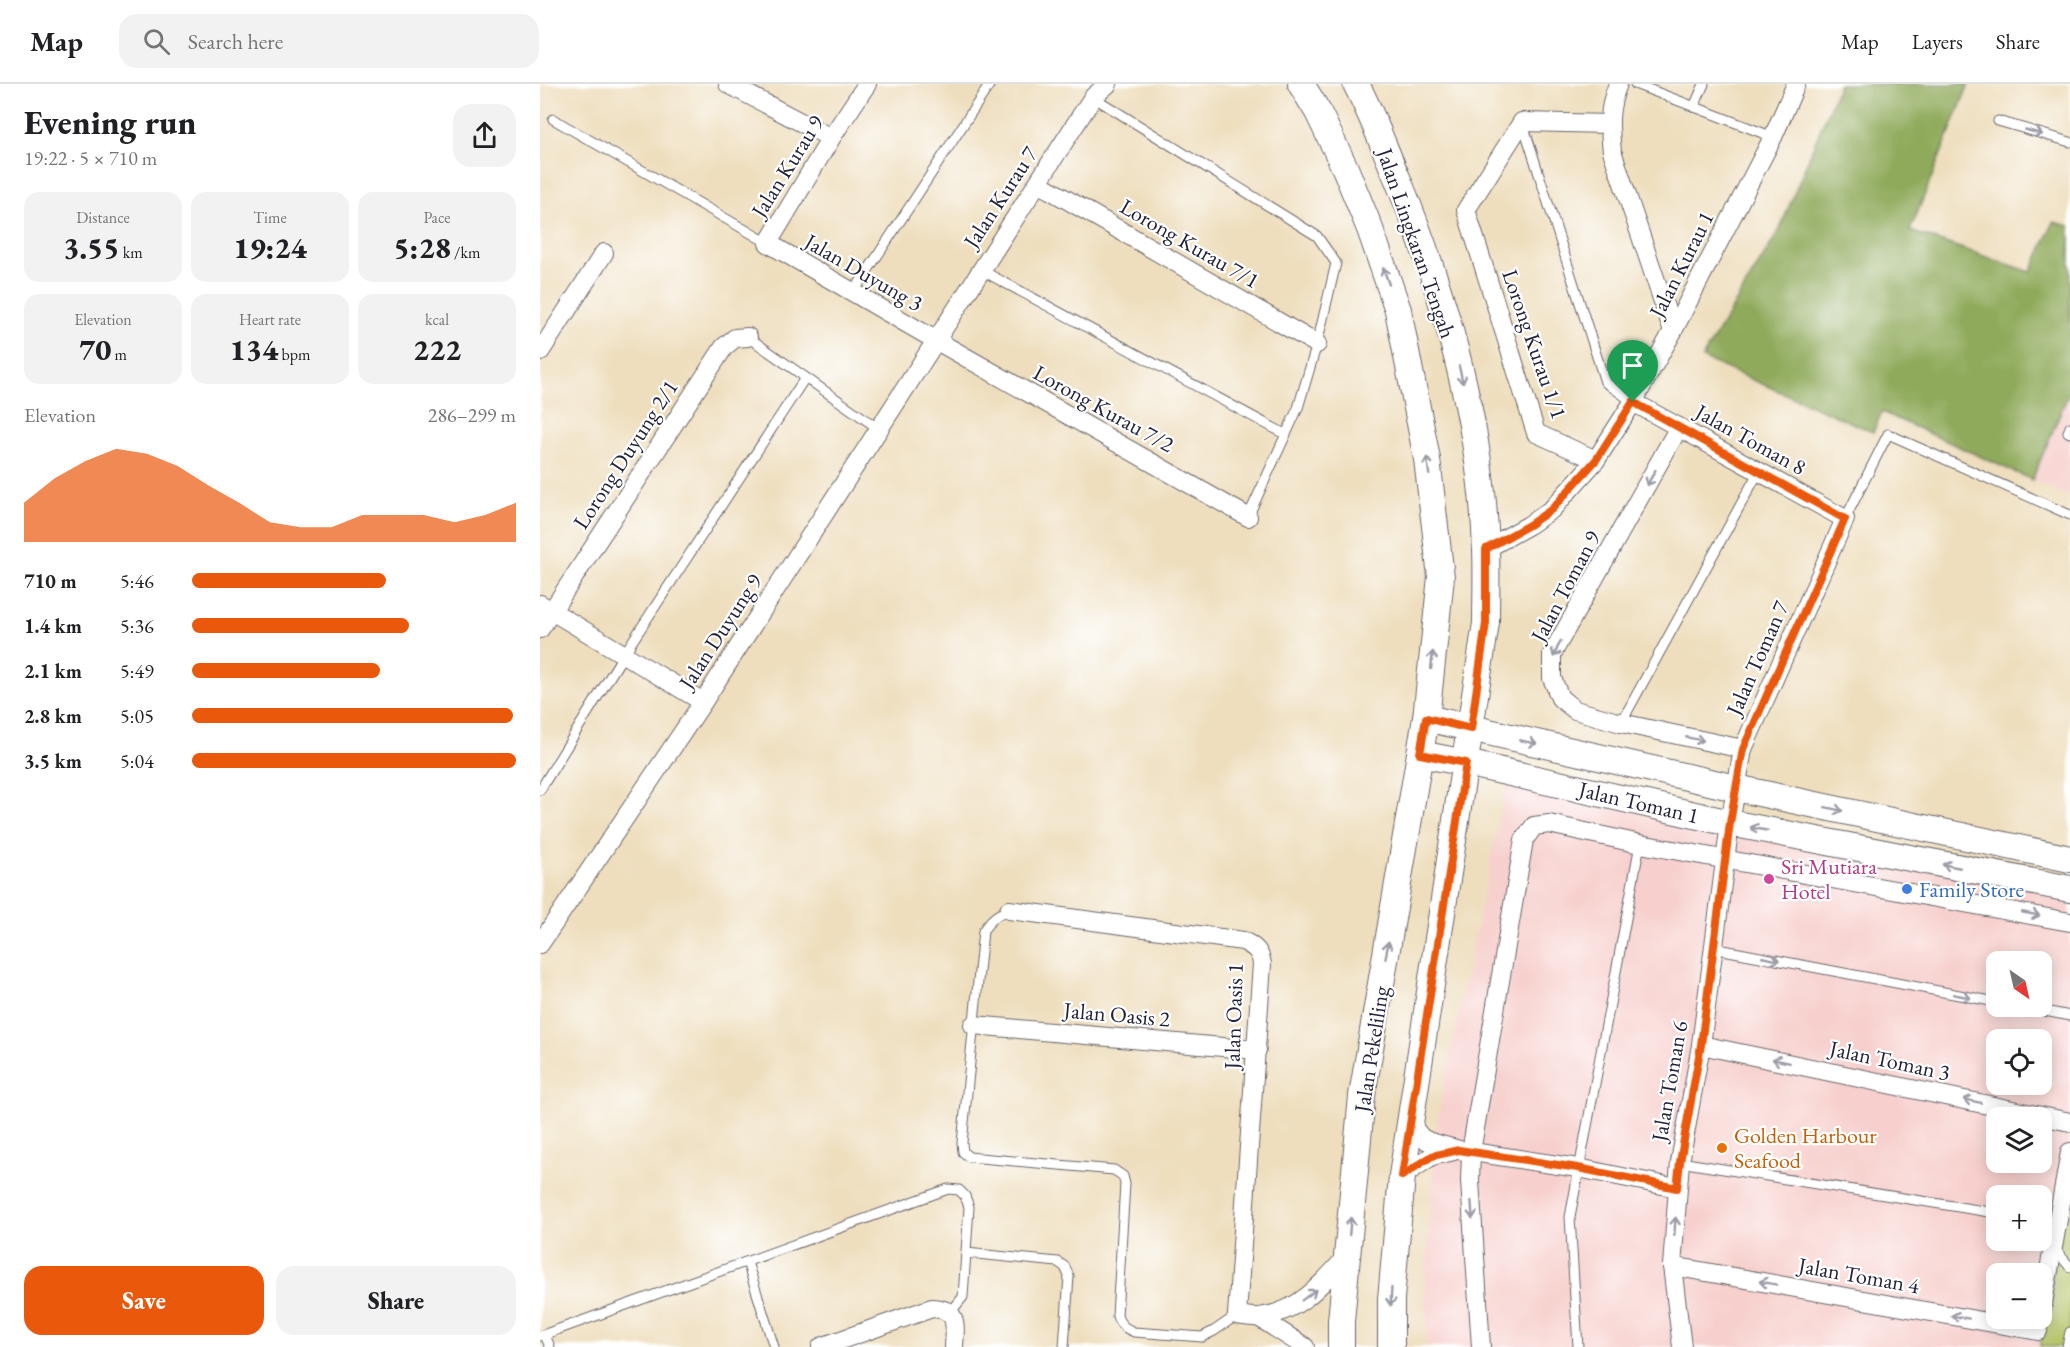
<!DOCTYPE html>
<meta charset="utf-8">
<style>
:root{--surface:#fff;--page:#f2f2f2;--text:#202124;--muted:#757577;--line:#e0e0e0;--accent:#ea580c}
body{margin:0;font-family:"EB Garamond",serif;background:var(--page);color:var(--text);height:100vh;display:flex;flex-direction:column;font-size:22px;white-space:nowrap}
*{box-sizing:border-box;margin:0}
p{font-size:20px;color:var(--muted)}
.icon{flex:none;width:33px;height:33px;fill:none;stroke:currentColor;stroke-width:2;stroke-linecap:round;stroke-linejoin:round}
.map{position:relative;flex:1;overflow:hidden}
.drawer{display:flex;flex-direction:column;background:var(--surface);width:540px}
.drawer>*{flex:none}
.needle{width:39px;rotate:146deg}
.fabs{position:absolute;left:1446px;top:867px;display:grid;gap:12px}
.fabs a{display:grid;place-items:center;width:66px;height:66px;border-radius:12px;background:var(--surface);box-shadow:0 3px 15px #0003;font-size:30px}
.pin{position:absolute;display:grid;place-items:center;width:51px;height:51px;color:#fff;margin:-62px -26px;border-radius:50% 50% 50% 0;rotate:-45deg;box-shadow:0 0 6px #0007}
.pin .icon{rotate:45deg}
.round{display:grid;place-items:center;flex:none;width:63px;height:63px;border-radius:18px;background:var(--page)}
.head{display:flex;align-items:center;justify-content:space-between;height:102px;padding:0 24px}
h1{font-size:33px;font-weight:800;line-height:45px}
.stats{display:grid;grid-template-columns:repeat(3,1fr);gap:9px;height:102px;padding:6px 24px}
.stats div{display:grid;align-content:center;border-radius:15px;background:var(--page);text-align:center}
.stats b{font-size:30px;font-weight:800}
.stats small{font-size:16px;font-weight:400}
.stats p{font-size:16px}
.chart{height:168px;padding:12px 24px}
.chart p{display:flex;justify-content:space-between}
.chart svg{width:100%;height:108px;margin-top:6px;fill:var(--accent);opacity:.7}
.button{display:flex;gap:12px;margin-top:auto;padding:12px 24px}
.button a{flex:1;height:69px;border-radius:18px;background:var(--accent);color:#fff;font-size:24px;font-weight:800;line-height:69px;text-align:center}
.button a+a{background:var(--page);color:var(--text)}
ul{padding:0 24px;list-style:none;font-size:20px}
li{display:grid;grid-template-columns:96px 72px 1fr;align-items:center;height:45px}
li i{height:15px;border-radius:8px;background:var(--accent)}
header{display:flex;align-items:center;gap:36px;box-sizing:border-box;height:84px;padding:0 30px;background:var(--surface);border-bottom:2px solid var(--line)}
header strong{font-size:28px}
nav{display:flex;gap:33px;margin-inline-start:auto;font-size:21px}
.search{width:420px;height:54px;background:var(--page);display:flex;align-items:center;gap:15px;box-sizing:border-box;padding:0 21px;border-radius:18px;color:var(--muted);font-size:22px}
main{display:flex;flex:1;min-height:0}
.map>svg:first-child{display:block}
.built{fill:#f7d0cd;fill-rule:evenodd}
.green{fill:#b5c466;stroke:#6c7350;stroke-width:1.5}
.forest{fill:#90aa5b;stroke:#59664b;stroke-width:1.5}
.lines{fill:none;stroke-linecap:round;stroke-linejoin:round}
.lane-casing{stroke:#696468;stroke-width:11}
.street-casing{stroke:#696468;stroke-width:20}
.secondary-casing{stroke:#696468;stroke-width:28}
.lane{stroke:#fff;stroke-width:9}
.street{stroke:#fff;stroke-width:18}
.secondary{stroke:#fff;stroke-width:26}
.oneway{stroke:#9c9ca7}
.route-casing{stroke:#fff;stroke-width:12}
.route{stroke:#ea580c;stroke-width:8}
.hotel-dot{fill:#d1479c;stroke:#fff;stroke-width:2}
.shop-dot{fill:#3f7fe0;stroke:#fff;stroke-width:2}
.food-dot{fill:#e8710a;stroke:#fff;stroke-width:2}
.labels{text-anchor:middle;stroke-width:4.5;stroke-linejoin:round;paint-order:stroke}
.street-label{font-size:22px;fill:#22223b;stroke:#fff}
.hotel-label{font-size:22px;fill:#b23c85;stroke:#fff;text-anchor:start}
.shop-label{font-size:22px;fill:#366cbe;stroke:#fff;text-anchor:start}
.food-label{font-size:22px;fill:#c56008;stroke:#fff;text-anchor:start}
</style>
<header>
<strong>Map</strong>
<div class="search"><svg class="icon" aria-label="search" viewBox="0 0 24 24"><circle cx="10" cy="10" r="6"/><path d="M15 15l6 6"/></svg>Search here</div>
<nav><a>Map</a><a>Layers</a><a>Share</a></nav>
</header>
<main>
<section class="drawer">
<div class="head"><div><h1>Evening run</h1><p>19:22 · 5 × 710 m</p></div><a class="round"><svg class="icon" aria-label="share" viewBox="0 0 24 24"><path d="M12 15V3M7 8l5-5 5 5M5 13v7h14v-7"/></svg></a></div>
<div class="stats">
<div><p>Distance</p><b>3.55<small> km</small></b></div>
<div><p>Time</p><b>19:24</b></div>
<div><p>Pace</p><b>5:28<small> /km</small></b></div>
</div>
<div class="stats">
<div><p>Elevation</p><b>70<small> m</small></b></div>
<div><p>Heart rate</p><b>134<small> bpm</small></b></div>
<div><p>kcal</p><b>222</b></div>
</div>
<div class="chart"><p><span>Elevation</span>286–299 m</p>
<svg viewBox="0 0 160 44" preserveAspectRatio="none"><path d="M0 44V28L10 18L20 11L30 6L40 8L50 13L60 21L70 28L80 36L90 38L100 38L110 33L120 33L130 33L140 36L150 33L160 28V44z"/></svg>
</div>
<ul>
<li><b>710 m</b>5:46<i style="width:60%"></i></li>
<li><b>1.4 km</b>5:36<i style="width:67%"></i></li>
<li><b>2.1 km</b>5:49<i style="width:58%"></i></li>
<li><b>2.8 km</b>5:05<i style="width:99%"></i></li>
<li><b>3.5 km</b>5:04<i style="width:100%"></i></li>
</ul>
<div class="button"><a>Save</a><a>Share</a></div>
</section>
<div class="map">
<svg width="1530" height="1263" viewBox="0 0 1530 1263">
<rect width="100%" height="100%" fill="#fff"/>
<filter id="ink" filterUnits="userSpaceOnUse"><feTurbulence type="fractalNoise" baseFrequency=".0167" numOctaves="2"/><feDisplacementMap in="SourceGraphic" scale="12" xChannelSelector="R" yChannelSelector="G"/><feConvolveMatrix kernelMatrix="1 2 1 2 8 2 1 2 1" color-interpolation-filters="sRGB"/></filter>
<filter id="wash" filterUnits="userSpaceOnUse"><feTurbulence type="fractalNoise" baseFrequency=".008" numOctaves="4" result="noise"/><feDisplacementMap in="SourceGraphic" scale="24" xChannelSelector="R" yChannelSelector="G"/><feGaussianBlur stdDeviation="1.35" result="paint"/><feColorMatrix in="noise" values="0 0 0 0 0 0 0 0 0 0 0 0 0 0 0 0 0 1.4 0 .05"/><feComposite in="paint" operator="in"/></filter>
<g filter="url(#wash)">
<rect width="100%" height="100%" fill="#eedebd"/>
<!-- built -->
<g class="built">
<path d="M 1530,306 L 1530,412 L 1492,396 Z"/>
<path d="M 967,696 L 1530,812 L 1530,1263 L 888,1263 L 885,1206 L 897,1037 ZM 1456,878 L 1502,878 L 1502,922 L 1456,922 ZM 1456,956 L 1502,956 L 1502,1000 L 1456,1000 ZM 1456,1034 L 1502,1034 L 1502,1078 L 1456,1078 ZM 1456,1112 L 1502,1112 L 1502,1156 L 1456,1156 ZM 1456,1190 L 1502,1190 L 1502,1234 L 1456,1234 Z"/>
</g>
<!-- green -->
<path class="green" d="M 1530,1103 L 1530,1263 L 1500,1263 L 1520,1144 Z"/>
<!-- forest -->
<path class="forest" d="M 1299,0 L 1429,0 L 1370,147 L 1491,188 L 1514,138 L 1530,142 L 1530,306 L 1492,396 L 1342,328 L 1333,348 L 1162,274 L 1239,147 Z"/>
</g>
<g filter="url(#ink)">
<g class="lines">
<!-- lane casing -->
<g class="lane-casing">
<g id="lane">
<path d="M 1095,0 L 1233,53"/>
<path d="M 553,13 L 777,152 L 796,179 L 777,260 L 758,324 L 708,433"/>
<path d="M 1154,23 L 1164,0"/>
<path d="M 13,35 L 228,159"/>
<path d="M 1458,37 L 1530,58"/>
<path d="M 983,40 L 1065,298 L 1093,318"/>
<path d="M 441,186 L 745,350"/>
<path d="M 313,209 L 450,0"/>
<path d="M 208,253 L 339,345"/>
<path d="M 1530,343 L 1528,348 L 1530,349"/>
<path d="M 1305,435 L 1348,350 L 1530,431"/>
<path d="M 1081,639 L 1219,387"/>
<path d="M 0,706 L 84,570 L 265,294"/>
<path d="M 469,826 C 456,830 450,836 443,847 L 422,1059 L 423,1068 L 429,1073 L 574,1086 L 583,1092 L 585,1100 L 577,1232 C 580,1241 585,1244 594,1248 L 662,1253 L 674,1247 L 697,1231"/>
<path d="M 1173,864 L 1456,918"/>
<path d="M 1479,922 L 1530,932"/>
<path d="M 1140,1078 L 1456,1129"/>
<path d="M 1502,1136 L 1517,1139"/>
<path d="M 1514,1164 L 1530,1183"/>
<path d="M 426,1169 L 518,1178 L 525,1183 L 529,1192 L 524,1263"/>
<path d="M 207,1178 L 234,1263"/>
<path d="M 5,1251 L 10,1263"/>
<path d="M 0,1252 L 408,1105 L 419,1106 L 425,1112 L 429,1123 L 423,1213 L 410,1229"/>
<path d="M 1038,1263 L 1030,1133 L 1100,760"/>
<path d="M 1527,1263 L 1530,1248"/>
</g>
</g>
<!-- street casing -->
<g class="street-casing">
<g id="street">
<path d="M 188,0 L 291,54"/>
<path d="M 327,0 L 291,54 L 228,159 L 397,257 L 708,433"/>
<path d="M 1078,0 C 1068,24 1069,41 1072,67 L 1133,247"/>
<path d="M 498,99 L 777,260"/>
<path d="M 0,268 L 64,169"/>
<path d="M 1093,318 L 1305,435 L 1203,665 L 1190,739 L 1161,961 L 1140,1078 L 1132,1182 L 1142,1263"/>
<path d="M 1139,343 L 1012,570 L 1012,594 L 1020,614 L 1035,626 L 1081,639 L 1203,665"/>
<path d="M 1056,376 L 996,349 L 926,126 L 982,38 L 1069,40"/>
<path d="M 946,465 L 989,441 L 1012,425 L 1056,376 L 1093,318 L 1133,247 L 1233,53 L 1256,0"/>
<path d="M 0,520 L 163,618"/>
<path d="M 0,545 L 184,263 L 195,254 L 208,253"/>
<path d="M 469,826 L 703,857 C 715,863 720,867 722,880 L 697,1231 C 704,1232 713,1234 720,1233 C 759,1228 783,1199 807,1172"/>
<path d="M 0,860 L 163,618 L 553,13 L 568,0"/>
<path d="M 433,941 L 717,966"/>
<path d="M 1161,961 L 1530,1038"/>
<path d="M 870,1040 L 882,1054 L 890,1058 L 919,1066 L 1038,1084 L 1137,1104"/>
<path d="M 862,1092 L 892,1072 L 914,1067"/>
<path d="M 1132,1182 L 1498,1247"/>
<path d="M 1502,1225 L 1530,1068"/>
<path d="M 720,1234 L 765,1263"/>
<path d="M 281,1263 L 392,1224 C 419,1225 415,1241 414,1263"/>
<path d="M 941,1263 L 930,1097 L 931,1068 L 984,756 L 994,742 L 1009,740 L 1100,760 L 1530,838"/>
</g>
</g>
<!-- secondary casing -->
<g class="secondary-casing">
<g id="secondary">
<path d="M 761,0 L 778,28 L 805,84 L 830,145 L 858,226 L 887,375 L 901,493 L 886,634 L 822,1012 L 801,1237 L 801,1263"/>
<path d="M 816,0 C 832,30 844,64 858,96 C 905,210 942,342 946,466 C 947,490 946,515 946,539 L 862,1092 L 851,1215 L 851,1263"/>
<path d="M 886,634 L 1196,704 L 1530,775"/>
<path d="M 880,670 L 926,679 L 1190,739 L 1530,805"/>
</g>
</g>
<!-- lane -->
<use href="#lane" class="lane"/>
<!-- street -->
<use href="#street" class="street"/>
<!-- secondary -->
<use href="#secondary" class="secondary"/>
</g>
<!-- one-way arrows -->
<defs><path id="oneway-shaft" d="M-6 0H5M1.5-3L5.5 0L1.5 3" fill="none" stroke-width="1.6" stroke-linecap="round" stroke-linejoin="round" transform="scale(1.5)"/></defs>
<g class="oneway">
<use href="#oneway-shaft" transform="translate(1494 48) rotate(16)"/>
<use href="#oneway-shaft" transform="translate(846 192) rotate(-109)"/>
<use href="#oneway-shaft" transform="translate(921 291) rotate(77)"/>
<use href="#oneway-shaft" transform="translate(888 382) rotate(-98)"/>
<use href="#oneway-shaft" transform="translate(1111 394) rotate(119)"/>
<use href="#oneway-shaft" transform="translate(1017 565) rotate(114)"/>
<use href="#oneway-shaft" transform="translate(892 576) rotate(-84)"/>
<use href="#oneway-shaft" transform="translate(1155 655) rotate(12)"/>
<use href="#oneway-shaft" transform="translate(988 658) rotate(12)"/>
<use href="#oneway-shaft" transform="translate(1294 725) rotate(12)"/>
<use href="#oneway-shaft" transform="translate(1219 745) rotate(-169)"/>
<use href="#oneway-shaft" transform="translate(1411 782) rotate(-169)"/>
<use href="#oneway-shaft" transform="translate(1491 830) rotate(11)"/>
<use href="#oneway-shaft" transform="translate(847 866) rotate(-80)"/>
<use href="#oneway-shaft" transform="translate(1231 875) rotate(11)"/>
<use href="#oneway-shaft" transform="translate(1422 912) rotate(11)"/>
<use href="#oneway-shaft" transform="translate(1241 977) rotate(-168)"/>
<use href="#oneway-shaft" transform="translate(1432 1017) rotate(-168)"/>
<use href="#oneway-shaft" transform="translate(932 1126) rotate(86)"/>
<use href="#oneway-shaft" transform="translate(810 1142) rotate(-85)"/>
<use href="#oneway-shaft" transform="translate(1135 1142) rotate(-86)"/>
<use href="#oneway-shaft" transform="translate(1228 1199) rotate(-170)"/>
<use href="#oneway-shaft" transform="translate(769 1211) rotate(-37)"/>
<use href="#oneway-shaft" transform="translate(851 1213) rotate(93)"/>
<use href="#oneway-shaft" transform="translate(1420 1233) rotate(-170)"/>
</g>
</g>
<g class="lines" filter="url(#ink)">
<!-- route casing -->
<g class="route-casing">
<path id="route" d="M 1093,318 L 1305,435 L 1203,665 L 1190,739 L 1161,961 L 1140,1078 L 1137,1104 L 1038,1084 L 919,1066 L 892,1072 L 862,1092 L 926,679 L 880,670 L 886,634 L 931,645 L 946,539 L 946,465 L 989,441 L 1012,425 L 1056,376 Z"/>
</g>
<!-- route -->
<use href="#route" class="route"/>
</g>
<!-- markers -->
<circle class="hotel-dot" cx="1229" cy="795" r="6"/>
<circle class="shop-dot" cx="1367" cy="805" r="6"/>
<circle class="food-dot" cx="1182" cy="1064" r="6"/>
<g class="labels">
<!-- street labels -->
<g class="street-label">
<text transform="translate(247 82) rotate(-58)" y="8">Jalan Kurau 9</text>
<text transform="translate(460 113) rotate(-57)" y="8">Jalan Kurau 7</text>
<text transform="translate(650 159) rotate(30)" y="8">Lorong Kurau 7/1</text>
<text transform="translate(877 159) rotate(71)" y="8">Jalan Lingkaran Tengah</text>
<text transform="translate(1141 180) rotate(-63)" y="8">Jalan Kurau 1</text>
<text transform="translate(324 188) rotate(30)" y="8">Jalan Duyung 3</text>
<text transform="translate(995 260) rotate(71)" y="8">Lorong Kurau 1/1</text>
<text transform="translate(564 324) rotate(29)" y="8">Lorong Kurau 7/2</text>
<text transform="translate(1211 355) rotate(29)" y="8">Jalan Toman 8</text>
<text transform="translate(85 370) rotate(-57)" y="8">Lorong Duyung 2/1</text>
<text transform="translate(1025 502) rotate(-62)" y="8">Jalan Toman 9</text>
<text transform="translate(180 547) rotate(-57)" y="8">Jalan Duyung 9</text>
<text transform="translate(1217 574) rotate(-66)" y="8">Jalan Toman 7</text>
<text transform="translate(1099 718) rotate(13)" y="8">Jalan Toman 1</text>
<text transform="translate(577 930) rotate(5)" y="8">Jalan Oasis 2</text>
<text transform="translate(693 932) rotate(-88)" y="8">Jalan Oasis 1</text>
<text transform="translate(831 965) rotate(-81)" y="8">Jalan Pekeliling</text>
<text transform="translate(1350 976) rotate(12)" y="8">Jalan Toman 3</text>
<text transform="translate(1129 997) rotate(-80)" y="8">Jalan Toman 6</text>
<text transform="translate(1319 1191) rotate(10)" y="8">Jalan Toman 4</text>
</g>
<!-- hotel labels -->
<g class="hotel-label">
<text x="1241" y="790">Sri Mutiara<tspan x="1241" dy="25">Hotel</tspan></text>
</g>
<!-- shop labels -->
<g class="shop-label">
<text x="1379" y="813">Family Store</text>
</g>
<!-- food labels -->
<g class="food-label">
<text x="1194" y="1059">Golden Harbour<tspan x="1194" dy="25">Seafood</tspan></text>
</g>
</g>
</svg>
<div class="fabs">
<a><svg class="needle" viewBox="-14 -14 28 28"><path d="M0-13l5 13h-10z" fill="#e53935"/><path d="M0 13l5-13h-10z" fill="#757577"/></svg></a>
<a><svg class="icon" aria-label="locate" viewBox="0 0 24 24"><circle cx="12" cy="12" r="6"/><path d="M12 2v4M12 18v4M2 12h4M18 12h4"/></svg></a>
<a><svg class="icon" aria-label="layers" viewBox="0 0 24 24"><path d="M12 4l9 5-9 5-9-5zM3 14l9 5 9-5"/></svg></a>
<a>+</a>
<a>−</a>
</div>
<div class="pin" style="left:1093px;top:318px;background:#1e9e55"><svg class="icon" aria-label="arrive" viewBox="0 0 24 24"><path d="M6 21V4h12l-3 4 3 4H6"/></svg></div>
</div>
</main>
